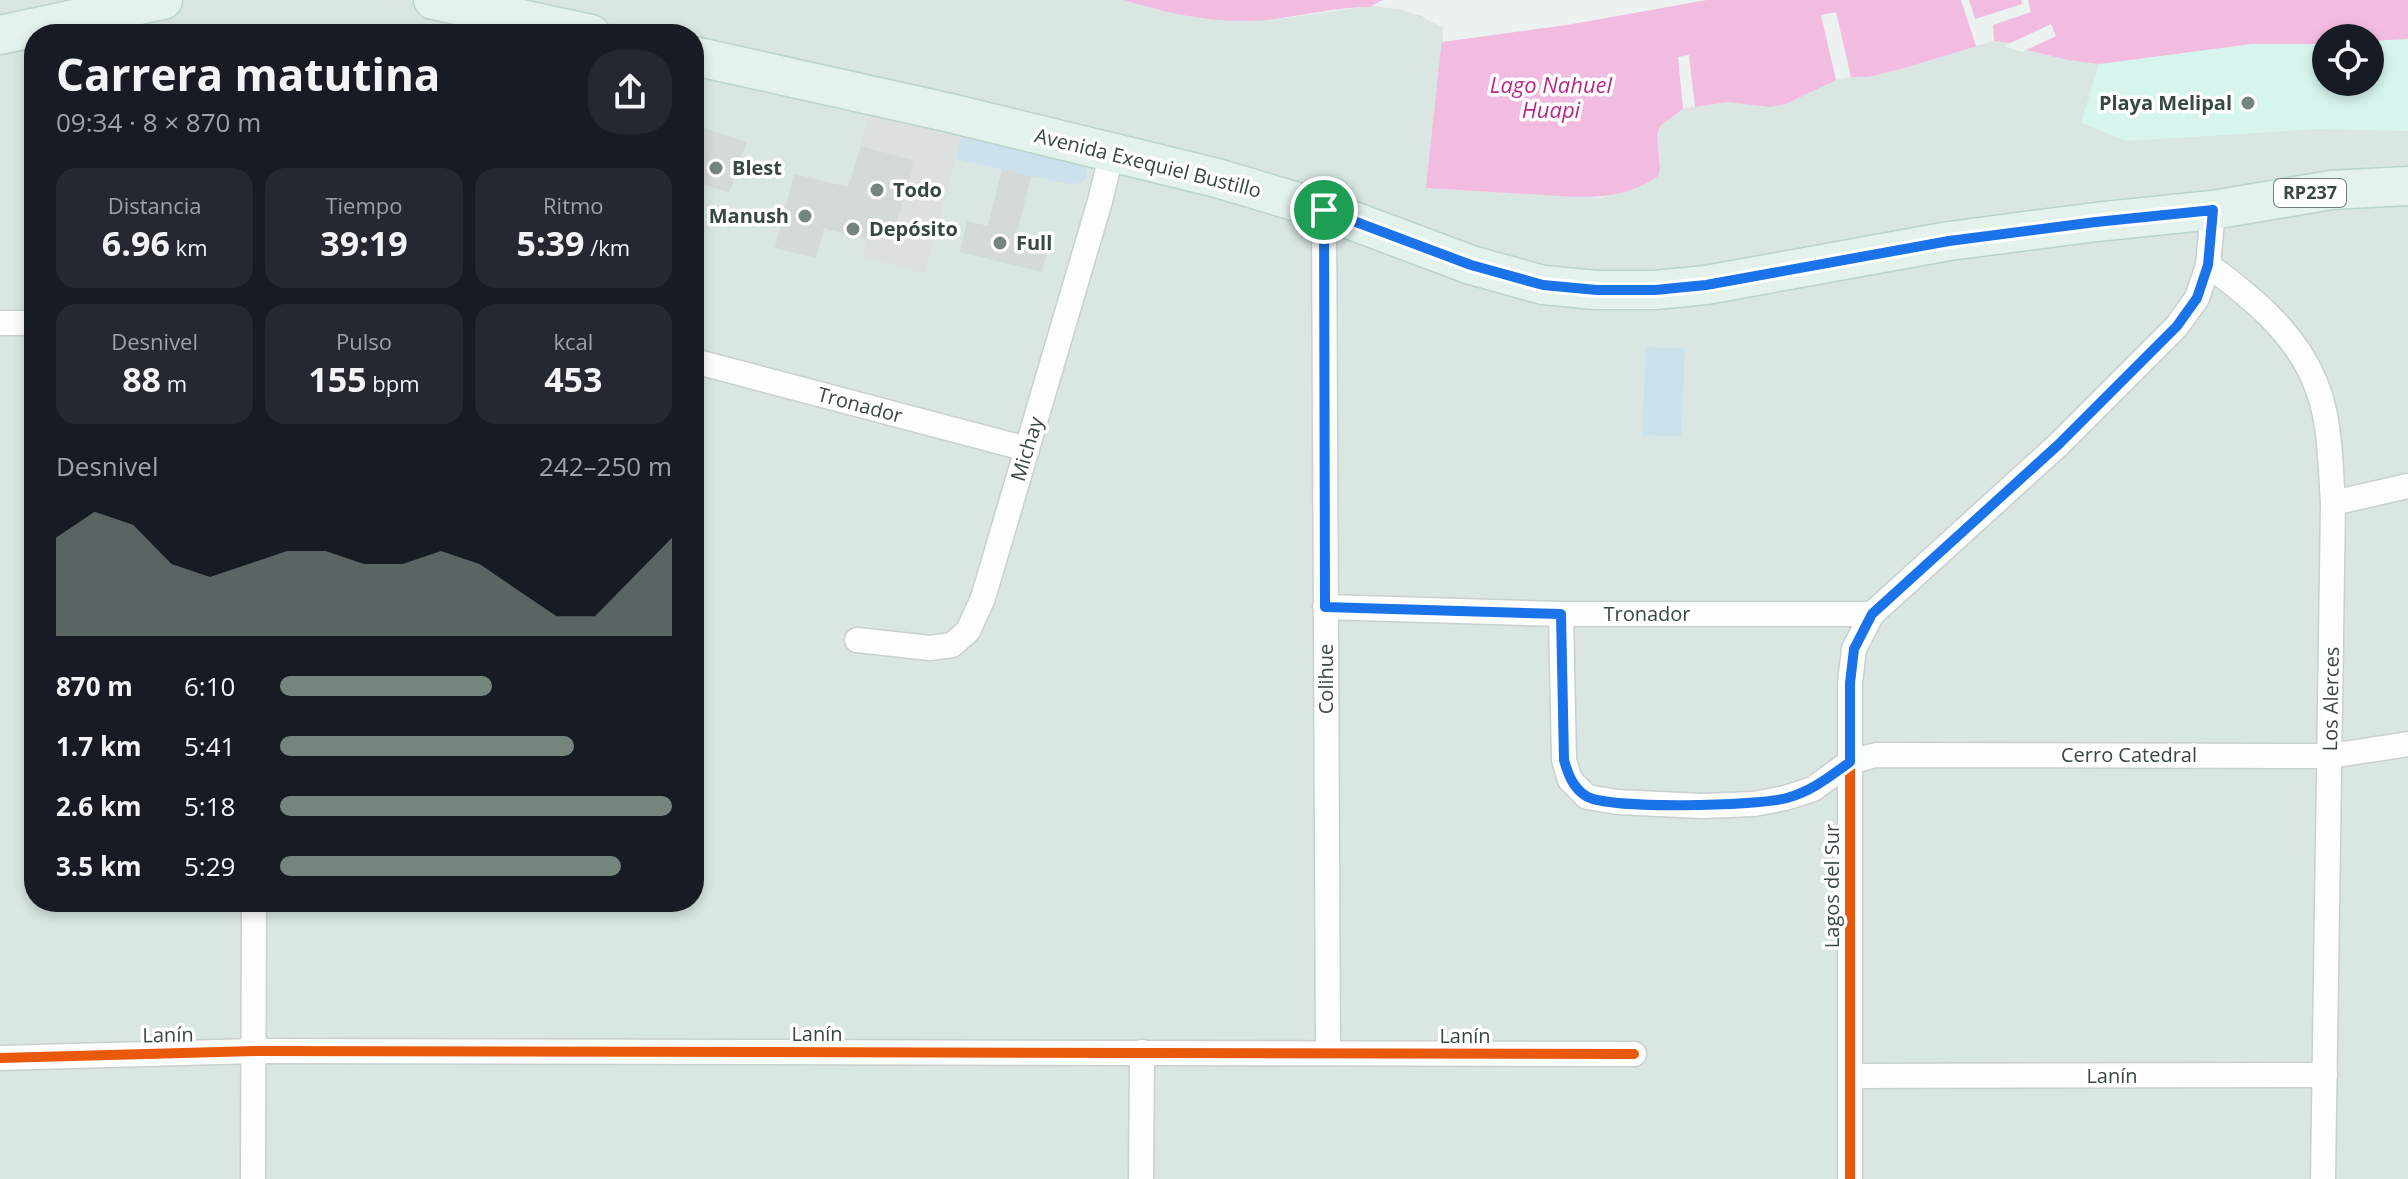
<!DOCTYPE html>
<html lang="es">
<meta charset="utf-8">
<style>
:root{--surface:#171b24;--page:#242831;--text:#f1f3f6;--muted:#9ea1a6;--accent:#76847e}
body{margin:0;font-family:"Open Sans",sans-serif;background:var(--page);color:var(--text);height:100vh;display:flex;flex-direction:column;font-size:30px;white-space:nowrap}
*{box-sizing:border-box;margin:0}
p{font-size:26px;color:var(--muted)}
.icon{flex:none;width:44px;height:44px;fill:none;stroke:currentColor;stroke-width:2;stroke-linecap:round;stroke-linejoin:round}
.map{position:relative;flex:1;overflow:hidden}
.drawer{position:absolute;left:24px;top:24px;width:680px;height:888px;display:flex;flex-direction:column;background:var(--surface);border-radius:32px;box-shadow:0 4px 12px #0003}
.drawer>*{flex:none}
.tools{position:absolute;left:2312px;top:24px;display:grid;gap:16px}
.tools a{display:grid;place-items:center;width:72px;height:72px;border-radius:50%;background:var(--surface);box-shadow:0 4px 12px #0003;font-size:40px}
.pin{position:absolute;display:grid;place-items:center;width:68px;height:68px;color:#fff;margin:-34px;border:4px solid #fff;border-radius:50%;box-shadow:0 2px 8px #0007}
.round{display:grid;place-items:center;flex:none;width:84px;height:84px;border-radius:32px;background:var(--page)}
.head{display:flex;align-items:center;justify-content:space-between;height:136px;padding:0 32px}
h1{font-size:44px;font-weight:700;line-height:60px}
.metrics{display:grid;grid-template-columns:repeat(3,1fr);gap:12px;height:136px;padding:8px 32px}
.metrics div{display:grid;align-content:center;border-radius:20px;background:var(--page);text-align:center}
.metrics b{font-size:34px;font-weight:700}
.metrics small{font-size:22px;font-weight:400}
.metrics p{font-size:22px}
.chart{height:224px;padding:16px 32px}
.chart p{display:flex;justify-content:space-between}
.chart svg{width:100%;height:144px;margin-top:8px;fill:var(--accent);opacity:.7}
ul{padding:0 32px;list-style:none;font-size:26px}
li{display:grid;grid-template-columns:128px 96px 1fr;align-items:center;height:60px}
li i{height:20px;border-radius:10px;background:var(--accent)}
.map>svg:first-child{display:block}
.residential{fill:#d9e6e1;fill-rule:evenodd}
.green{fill:#cbe2ed}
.sand{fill:#d6f6ed}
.parking{fill:#dce1df}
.water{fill:#f2bbe0}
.pier{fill:#ecf2ef}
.building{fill:#d3dad7}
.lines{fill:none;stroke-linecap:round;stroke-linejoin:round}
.minor-casing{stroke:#c9d0cd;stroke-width:27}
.primary-casing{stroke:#b9d5ca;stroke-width:41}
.minor{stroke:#fcfdfd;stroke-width:24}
.primary{stroke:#e4f2ec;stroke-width:38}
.cycleway-casing{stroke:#fff;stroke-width:15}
.cycleway{stroke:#e8590c;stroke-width:10}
.route-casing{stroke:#fff;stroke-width:16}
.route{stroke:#1a73e8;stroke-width:10}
.poi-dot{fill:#76847e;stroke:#fff;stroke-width:3}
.labels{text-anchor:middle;stroke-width:7;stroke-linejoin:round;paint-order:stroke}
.shield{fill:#fff;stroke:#73807a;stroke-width:2}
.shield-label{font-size:18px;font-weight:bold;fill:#374941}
.poi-label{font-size:20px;font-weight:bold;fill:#374941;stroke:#fff;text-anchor:start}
.street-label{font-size:20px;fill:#374941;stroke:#fff}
.water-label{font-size:22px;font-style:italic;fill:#ba2a88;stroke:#fff}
</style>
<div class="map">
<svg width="2408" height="1179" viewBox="0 0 2408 1179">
<rect width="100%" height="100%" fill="#ecf2ef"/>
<!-- residential -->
<path class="residential" d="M 0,0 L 1123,0 L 1157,10 L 1285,18 L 1371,6 L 1399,9 L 1421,16 L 1443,28 L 1427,188 L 1601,198 L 1652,181 L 1660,168 L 1657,136 L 1660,126 L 1683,109 L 1728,102 L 1786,104 L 1836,80 L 1851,77 L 1868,77 L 1901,69 L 1994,41 L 2010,43 L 2027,50 L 2068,60 L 2326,44 L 2326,82 L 2370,82 L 2370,41 L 2408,39 L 2408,1179 L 0,1179 ZM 34,34 L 694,34 L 694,902 L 34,902 Z"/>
<!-- green -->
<g class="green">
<path d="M 961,137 L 1081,165 L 1086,168 L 1087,177 L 1080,183 L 1068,184 L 956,159 Z"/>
<path d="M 1646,347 L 1685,349 L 1681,436 L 1642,435 Z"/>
</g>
<!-- sand -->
<path class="sand" d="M 2408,39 L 2408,131 L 2318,129 L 2127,141 L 2081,123 L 2099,64 L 2252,44 L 2326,44 L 2326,82 L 2370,82 L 2370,41 Z"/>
<!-- parking -->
<path class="parking" d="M 869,115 L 961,137 L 925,274 L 862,256 L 870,228 L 893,234 L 914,161 L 861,146 Z"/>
<!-- water -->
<path class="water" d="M 1123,0 L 2408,0 L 2408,39 L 2370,41 L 2370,38 L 2326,38 L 2326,44 L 2252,44 L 2099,64 L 2068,60 L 2027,50 L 2010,43 L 1994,41 L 1901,69 L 1868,77 L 1851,77 L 1836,80 L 1786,104 L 1770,107 L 1728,102 L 1683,109 L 1660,126 L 1657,136 L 1660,168 L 1658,176 C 1635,193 1605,198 1577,197 L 1426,188 L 1443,28 C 1429,20 1414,12 1398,9 C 1349,0 1294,21 1244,21 C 1202,21 1163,12 1123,0 Z"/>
<!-- pier -->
<g class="pier">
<path d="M 1383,0 L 1707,0 L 1567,25 L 1442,42 L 1443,28 L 1421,16 L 1399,9 L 1371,6 Z"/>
<path d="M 1961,0 L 1969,0 L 1975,19 L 2022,4 L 2021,0 L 2028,0 L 2031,12 L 1993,25 L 1994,41 L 1976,46 Z"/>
<path d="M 1836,12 L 1851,77 L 1836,80 L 1821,15 Z"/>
<path d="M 2051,24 L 2056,36 L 2022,52 L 2004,46 Z"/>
<path d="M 1689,55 L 1695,107 L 1683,109 L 1678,57 Z"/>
</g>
<!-- building -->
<g class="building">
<path d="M 704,128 L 747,142 L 729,193 L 694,181 L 694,155 Z"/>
<path d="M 861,146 L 915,161 L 893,234 L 870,228 L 866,240 L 824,228 L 816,258 L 775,248 L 794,174 L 848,187 Z"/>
<path d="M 1002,169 L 1031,176 L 1017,233 L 1050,241 L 1042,272 L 960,252 L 967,221 L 988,226 Z"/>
</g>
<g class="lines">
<!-- minor casing -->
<g class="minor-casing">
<g id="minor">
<path d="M 1324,210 L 1328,1053"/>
<path d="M 2208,265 C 2250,296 2295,332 2315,382 C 2331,419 2330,464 2333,503 L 2323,1179"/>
<path d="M 0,323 L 34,323"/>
<path d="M 694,361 L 1027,449"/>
<path d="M 2333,503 L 2408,486"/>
<path d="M 1325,607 L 1561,614 L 1872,614"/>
<path d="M 1561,614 L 1564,760 L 1570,780 L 1587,797 L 1617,802 L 1702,806 L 1754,804 L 1785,798 L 1813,789 L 1850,762 L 1876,755 L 2330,756 L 2408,744"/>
<path d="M 857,640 L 930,648 L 952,645 L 968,631 L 983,598 L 1100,201 L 1112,152"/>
<path d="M 0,1058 L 255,1051 L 1634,1054"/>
<path d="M 1851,1076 L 2325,1075"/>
<path d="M 253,1179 L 254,902"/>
<path d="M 1141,1179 L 1142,1052"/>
<path d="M 1850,1179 L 1850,683 L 1854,649 L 1872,614 L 2058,445 L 2177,326 L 2197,298 L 2208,265 L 2213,210"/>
</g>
</g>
<!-- primary casing -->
<g class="primary-casing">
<g id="primary">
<path d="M 433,0 L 591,34"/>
<path d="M 0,35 L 163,0"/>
<path d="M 694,56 L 946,112 L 1217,178 L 1324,210 L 1471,265 L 1543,285 L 1597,290 L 1655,290 L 1706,285 L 1949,241 L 2096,222 L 2213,210 L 2331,190 L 2408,186"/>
</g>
</g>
<!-- minor -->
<use href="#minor" class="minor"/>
<!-- primary -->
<use href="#primary" class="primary"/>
<!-- cycleway casing -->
<g class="cycleway-casing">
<g id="cycleway">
<path d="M 0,1058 L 255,1051 L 1634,1054"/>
<path d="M 1850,1179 L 1850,683 L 1854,649 L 1872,614 L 2058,445 L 2177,326 L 2197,298 L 2208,265 L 2213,210"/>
</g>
</g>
<!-- cycleway -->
<use href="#cycleway" class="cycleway"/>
</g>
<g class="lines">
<!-- route casing -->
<g class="route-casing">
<path id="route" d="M 1324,210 L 1471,265 L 1543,285 L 1597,290 L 1655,290 L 1706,285 L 1949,241 L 2096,222 L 2213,210 L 2208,265 L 2197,298 L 2177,326 L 2058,445 L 1872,614 L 1854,649 L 1850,683 L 1850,762 C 1829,777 1812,791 1787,798 C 1758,806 1608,810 1586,796 C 1573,788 1568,774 1564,760 L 1561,614 L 1325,607 Z"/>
</g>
<!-- route -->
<use href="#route" class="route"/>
</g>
<!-- markers -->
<g class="poi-dot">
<circle cx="2248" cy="103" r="8"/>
<circle cx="716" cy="168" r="8"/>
<circle cx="877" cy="190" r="8"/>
<circle cx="805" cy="216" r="8"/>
<circle cx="853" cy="229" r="8"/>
<circle cx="1000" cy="243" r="8"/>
</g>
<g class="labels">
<!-- shield labels -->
<rect class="shield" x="2274" y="179" width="72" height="28" rx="6"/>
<g class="shield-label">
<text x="2310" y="199">RP237</text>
</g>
<!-- poi labels -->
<g class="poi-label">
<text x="2232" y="110" text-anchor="end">Playa Melipal</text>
<text x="732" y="175">Blest</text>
<text x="893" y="197">Todo</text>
<text x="789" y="223" text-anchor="end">Manush</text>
<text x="869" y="236">Depósito</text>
<text x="1016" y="250">Full</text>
</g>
<!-- street labels -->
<g class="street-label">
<text transform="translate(1148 163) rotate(14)" y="7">Avenida Exequiel Bustillo</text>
<text transform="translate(860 405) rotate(15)" y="7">Tronador</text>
<text transform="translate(1027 449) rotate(-73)" y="7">Michay</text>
<text x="1647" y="621">Tronador</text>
<text transform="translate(1326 679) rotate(-90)" y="7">Colihue</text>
<text transform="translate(2331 699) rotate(-89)" y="7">Los Alerces</text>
<text x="2129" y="762">Cerro Catedral</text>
<text transform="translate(1832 886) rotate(-90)" y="7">Lagos del Sur</text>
<text x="817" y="1041">Lanín</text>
<text transform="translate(168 1035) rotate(-1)" y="7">Lanín</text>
<text x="1465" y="1043">Lanín</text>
<text x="2112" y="1083">Lanín</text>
</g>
<!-- water labels -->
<g class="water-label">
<text x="1551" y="93">Lago Nahuel<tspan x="1551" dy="25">Huapi</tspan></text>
</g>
</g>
</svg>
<div class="tools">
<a><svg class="icon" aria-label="locate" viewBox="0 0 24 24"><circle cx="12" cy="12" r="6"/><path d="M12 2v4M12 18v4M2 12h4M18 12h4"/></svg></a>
</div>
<div class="pin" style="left:1324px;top:210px;background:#1e9e55"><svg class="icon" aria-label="arrive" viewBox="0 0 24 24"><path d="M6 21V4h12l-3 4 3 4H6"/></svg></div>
<section class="drawer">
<div class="head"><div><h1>Carrera matutina</h1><p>09:34 · 8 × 870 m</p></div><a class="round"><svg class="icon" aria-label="share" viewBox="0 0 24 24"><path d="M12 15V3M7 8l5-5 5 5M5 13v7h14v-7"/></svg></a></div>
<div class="metrics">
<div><p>Distancia</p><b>6.96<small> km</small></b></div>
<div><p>Tiempo</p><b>39:19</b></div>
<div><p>Ritmo</p><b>5:39<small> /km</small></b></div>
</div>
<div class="metrics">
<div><p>Desnivel</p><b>88<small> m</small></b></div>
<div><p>Pulso</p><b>155<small> bpm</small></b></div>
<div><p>kcal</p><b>453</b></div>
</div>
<div class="chart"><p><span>Desnivel</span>242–250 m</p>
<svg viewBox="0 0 160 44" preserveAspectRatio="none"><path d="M0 44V14L10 6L20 10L30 22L40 26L50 22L60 18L70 18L80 22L90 22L100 18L110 22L120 30L130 38L140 38L150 26L160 14V44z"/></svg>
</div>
<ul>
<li><b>870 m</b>6:10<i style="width:54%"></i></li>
<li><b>1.7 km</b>5:41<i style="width:75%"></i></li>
<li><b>2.6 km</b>5:18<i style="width:100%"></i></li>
<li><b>3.5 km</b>5:29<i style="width:87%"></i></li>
</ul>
</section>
</div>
